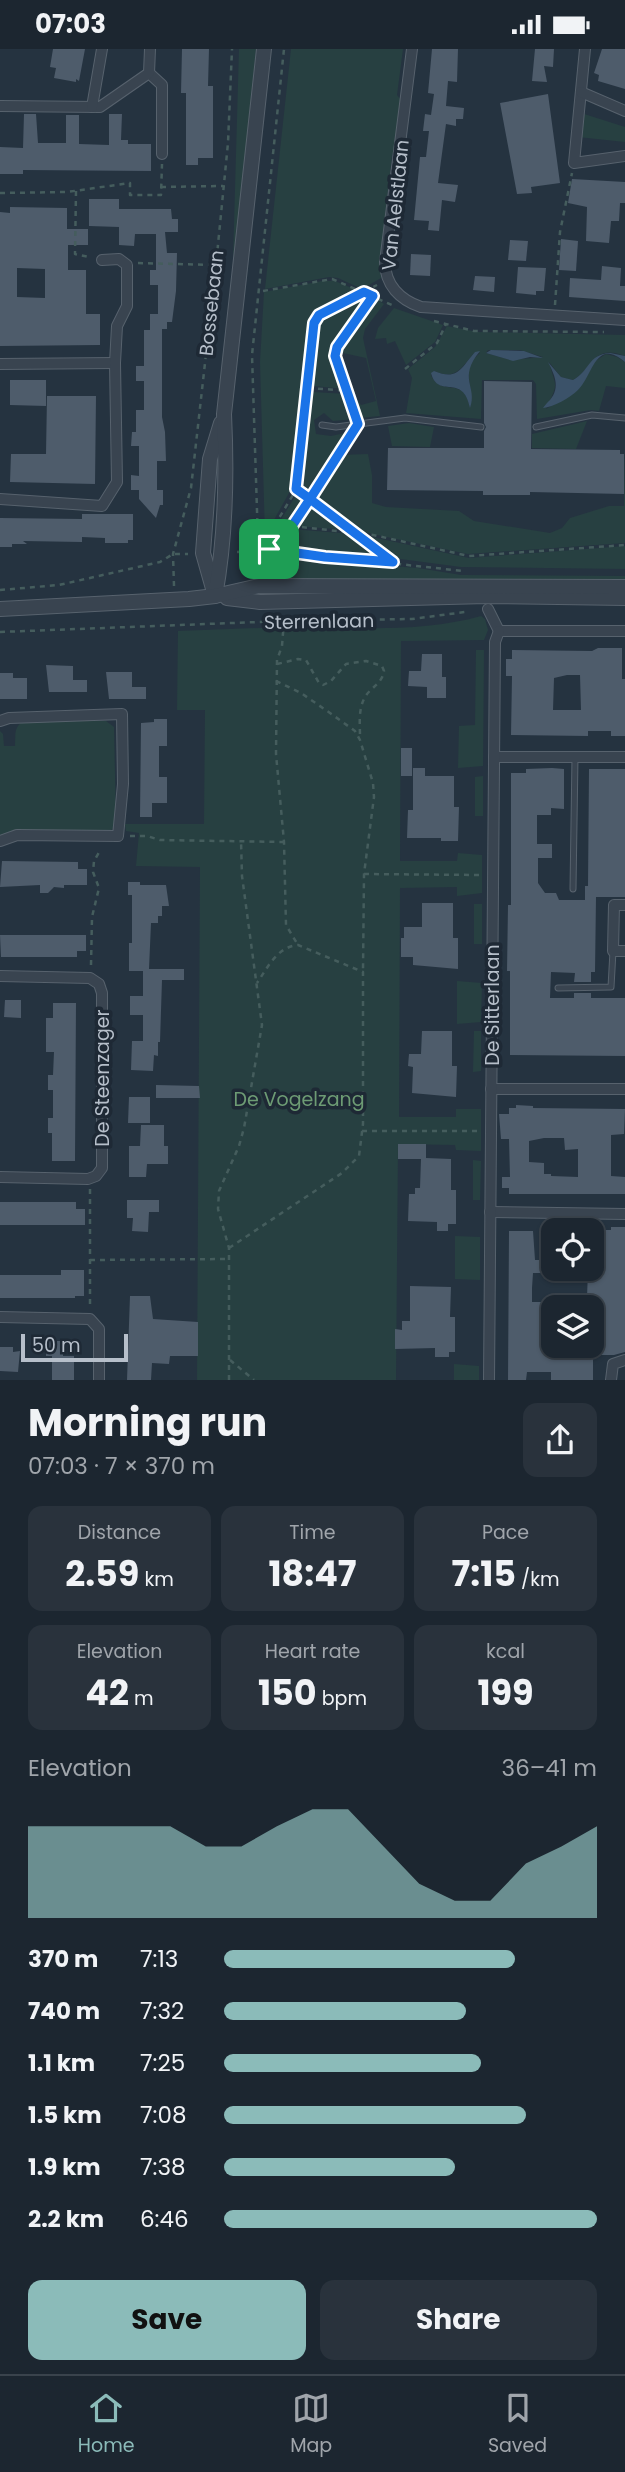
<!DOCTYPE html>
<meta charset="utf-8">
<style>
:root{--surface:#1c2630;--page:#29323c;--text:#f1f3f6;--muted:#a0a5ab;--line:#3a434c;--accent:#8bbbb9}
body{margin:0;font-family:Poppins,sans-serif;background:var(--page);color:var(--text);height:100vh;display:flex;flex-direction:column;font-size:26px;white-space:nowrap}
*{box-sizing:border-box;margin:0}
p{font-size:23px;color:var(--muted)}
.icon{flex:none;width:38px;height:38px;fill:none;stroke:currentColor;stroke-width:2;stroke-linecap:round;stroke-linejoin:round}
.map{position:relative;height:1331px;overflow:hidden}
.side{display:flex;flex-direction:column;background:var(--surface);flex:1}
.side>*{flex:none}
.buttons{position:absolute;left:541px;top:1169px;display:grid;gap:14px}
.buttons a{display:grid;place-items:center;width:63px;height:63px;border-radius:14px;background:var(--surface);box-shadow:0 2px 5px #0004,0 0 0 2px var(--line);font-size:35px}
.scale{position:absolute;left:21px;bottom:18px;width:107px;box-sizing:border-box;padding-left:7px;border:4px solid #b6bfca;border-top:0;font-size:19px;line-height:24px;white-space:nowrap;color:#b6bfca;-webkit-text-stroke:5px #1e2935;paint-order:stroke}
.pin{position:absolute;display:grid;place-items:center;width:60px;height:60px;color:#fff;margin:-30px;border-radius:14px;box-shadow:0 4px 10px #0006}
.round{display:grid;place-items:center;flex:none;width:74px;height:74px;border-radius:14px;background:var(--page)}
.head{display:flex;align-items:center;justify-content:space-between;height:119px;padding:0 28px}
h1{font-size:38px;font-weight:700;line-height:52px}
.metrics{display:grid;grid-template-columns:repeat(3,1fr);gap:10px;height:119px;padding:7px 28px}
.metrics div{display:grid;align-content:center;border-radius:14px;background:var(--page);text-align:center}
.metrics b{font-size:35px;font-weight:700}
.metrics small{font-size:19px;font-weight:400}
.metrics p{font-size:19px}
.chart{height:196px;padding:14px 28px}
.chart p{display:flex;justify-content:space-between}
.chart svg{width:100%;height:126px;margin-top:7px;fill:var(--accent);opacity:.7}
.primary-button{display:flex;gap:14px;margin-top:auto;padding:14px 28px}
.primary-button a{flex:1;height:80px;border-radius:14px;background:var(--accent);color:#111;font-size:28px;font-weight:700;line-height:80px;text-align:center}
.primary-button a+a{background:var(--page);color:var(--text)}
ul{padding:0 28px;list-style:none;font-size:23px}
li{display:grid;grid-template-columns:112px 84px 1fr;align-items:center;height:52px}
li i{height:18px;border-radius:9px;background:var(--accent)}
.status{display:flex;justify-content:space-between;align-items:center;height:49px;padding:0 35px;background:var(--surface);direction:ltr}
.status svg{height:19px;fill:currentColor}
.tab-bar{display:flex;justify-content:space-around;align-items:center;height:98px;border-top:2px solid var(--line);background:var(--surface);font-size:19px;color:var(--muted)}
.tab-bar a{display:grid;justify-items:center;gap:4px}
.tab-bar .current{color:var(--accent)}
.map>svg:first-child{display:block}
.green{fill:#274041;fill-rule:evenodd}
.water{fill:#3b5269}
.building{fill:#4e5c6b;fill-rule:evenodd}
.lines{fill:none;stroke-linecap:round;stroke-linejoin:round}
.service-casing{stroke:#57626d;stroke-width:7}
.minor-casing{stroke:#57626d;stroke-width:12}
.tertiary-casing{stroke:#57626d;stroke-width:16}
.path{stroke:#455d5d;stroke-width:2.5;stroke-dasharray:5 5;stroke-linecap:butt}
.service{stroke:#394450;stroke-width:5}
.minor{stroke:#394450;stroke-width:10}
.tertiary{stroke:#394450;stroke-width:14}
.route-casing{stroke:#fff;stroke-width:14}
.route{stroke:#1a73e8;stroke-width:9}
.labels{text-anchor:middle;stroke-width:7;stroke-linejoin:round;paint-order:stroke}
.street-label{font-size:19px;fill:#b6bfca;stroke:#1e2935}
.park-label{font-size:19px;fill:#6d9b74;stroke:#1e2935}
</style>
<div class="status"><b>07:03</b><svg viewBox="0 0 49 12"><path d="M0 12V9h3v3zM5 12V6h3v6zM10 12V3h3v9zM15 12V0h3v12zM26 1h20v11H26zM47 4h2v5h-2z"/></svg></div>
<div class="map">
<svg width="625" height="1331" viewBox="0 0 625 1331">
<rect width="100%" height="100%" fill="#253340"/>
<!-- green -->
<g class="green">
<path d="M 239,0 L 256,0 L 242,145 L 233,211 Z"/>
<path d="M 291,0 L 403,0 L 397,46 L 401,51 L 395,100 L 392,106 L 380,215 L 381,229 L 362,240 L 338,229 L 329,228 L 265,240 Z"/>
<path d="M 581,64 L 625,78 L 625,93 L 578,88 Z"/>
<path d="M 322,232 L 335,232 L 359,242 L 318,263 L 311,273 L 294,435 L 265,487 L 260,313 L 264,243 Z"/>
<path d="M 365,245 L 371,248 L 333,303 L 345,340 L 313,337 L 310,332 L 318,272 L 325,266 Z"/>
<path d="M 374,249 L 384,255 L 365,280 L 363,289 L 380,367 L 359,369 L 351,346 L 354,346 L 361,356 L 376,352 L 366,309 L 343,304 L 341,309 L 351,340 L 349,340 L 337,305 L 341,296 Z"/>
<path d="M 394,259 L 443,276 L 435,293 L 406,316 L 395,292 L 387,295 L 386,289 L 375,290 L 378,279 Z"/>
<path d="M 447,277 L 478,283 L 625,286 L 625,307 C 593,294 593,320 573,331 L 561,328 L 549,313 C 556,340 559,332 546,360 L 578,341 L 594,313 L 606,305 L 617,308 L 625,313 L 625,339 L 606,337 L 599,362 L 591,361 L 537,370 L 536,335 L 533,331 L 482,331 L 481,370 L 406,364 L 412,329 L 408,320 L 435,298 ZM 488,301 L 520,301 L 543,308 L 511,311 L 486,304 ZM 475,303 L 480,304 C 458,322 476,338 470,358 C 464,326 441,349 431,326 L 434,322 C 456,332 462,318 475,303 Z"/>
<path d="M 313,343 L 347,345 L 355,370 L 333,372 L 324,364 L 314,371 L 316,385 L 331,387 L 350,383 L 310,446 L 300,437 L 309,346 Z"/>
<path d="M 587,372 L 576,400 L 532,399 L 532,385 Z"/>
<path d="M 409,374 L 434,378 L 430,398 L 392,397 L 388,377 Z"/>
<path d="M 625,400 L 625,494 L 468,505 L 358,482 L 313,448 L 340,406 L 368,405 L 372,426 L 372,454 L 386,458 L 459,462 L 474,472 L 550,484 L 562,479 L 570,469 L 609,457 L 624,457 Z"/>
<path d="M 296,446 L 299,446 L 307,451 L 292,474 L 271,497 L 266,495 Z"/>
<path d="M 310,453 L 348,481 L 294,477 Z"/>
<path d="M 291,480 L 353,485 L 383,508 L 334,506 L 275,498 Z"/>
<path d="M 363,486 L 469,509 L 625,497 L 625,520 L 461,518 L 393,509 Z"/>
<path d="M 268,504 L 324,512 L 418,519 L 461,526 L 625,527 L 625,534 L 269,530 Z"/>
<path d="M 481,567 L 485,570 L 488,581 L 484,591 L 401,592 L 400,812 L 457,812 L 458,804 L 482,806 L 482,844 L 457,847 L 457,838 L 400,839 L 399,1068 L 456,1068 L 456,1060 L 481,1060 L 481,1102 L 456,1101 L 455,1096 L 398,1095 L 396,1331 L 197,1331 L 200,818 L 136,817 L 139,784 L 126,782 L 125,775 L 204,775 L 205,661 L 177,661 L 178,582 C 221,581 265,578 308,578 C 366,579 424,583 481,567 Z"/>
<path d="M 476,601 L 484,601 L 483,717 L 458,719 L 459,677 L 475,676 Z"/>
<path d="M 24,672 L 106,672 L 114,678 L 116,773 L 114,779 L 109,782 L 18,781 L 0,787 L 0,682 L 3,685 L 4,697 L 15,697 C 16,686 13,678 24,672 Z"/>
<path d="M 483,727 L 483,767 L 475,767 L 475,728 Z"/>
<rect x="474" y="855" width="8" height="40"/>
<path d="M 457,932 L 482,934 L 481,973 L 457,975 Z"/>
<path d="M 474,982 L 481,982 L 481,1022 L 473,1023 Z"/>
<path d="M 473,1111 L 481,1112 L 480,1151 L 473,1151 Z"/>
<path d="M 455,1187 L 480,1188 L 480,1231 L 455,1230 Z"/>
<path d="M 454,1315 L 479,1317 L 479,1331 L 454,1331 Z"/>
</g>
<!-- water -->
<g class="water">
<path d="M 491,301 L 524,302 L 543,309 L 530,308 L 513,312 L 486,304 Z"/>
<path d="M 480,302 C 457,330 478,337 470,359 C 463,323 438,351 431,324 L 434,322 C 458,332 461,319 475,303 Z"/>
<path d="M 610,304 L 625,307 L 625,313 C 595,288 593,327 578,341 C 570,349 553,358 543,359 C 545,356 547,354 550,351 C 561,338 554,325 548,313 L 561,328 L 573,331 C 590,322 587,306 610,304 Z"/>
</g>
<!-- building -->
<g class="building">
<path d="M 53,0 L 85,0 L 79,32 L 76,30 L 76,33 L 54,29 L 56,19 L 50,18 Z"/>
<path d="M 182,0 L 209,0 L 208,37 L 213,37 L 213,109 L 198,109 L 198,116 L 186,116 L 186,44 L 181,44 Z"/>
<path d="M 432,0 L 458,0 L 457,33 L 448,32 L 446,57 L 464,59 L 463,70 L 456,70 L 456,77 L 446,75 L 438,134 L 458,136 L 455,153 L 442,151 L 439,182 L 428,181 L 429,172 L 414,171 L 420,108 L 426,108 L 429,82 L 423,82 L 425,65 L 431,66 L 434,45 L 428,44 Z"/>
<path d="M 535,0 L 554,0 L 553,18 L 544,17 L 547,33 L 532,32 Z"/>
<path d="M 602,0 L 625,0 L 625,40 L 598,32 L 599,26 L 594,24 Z"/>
<path d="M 548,45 L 560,134 L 531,138 L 532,144 L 517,145 L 500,54 Z"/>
<path d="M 24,65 L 36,65 L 38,94 L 66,94 L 66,66 L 79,66 L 79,95 L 109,96 L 109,65 L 122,65 L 121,91 L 128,91 L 128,95 L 151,95 L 151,122 L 23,121 L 23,125 L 0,125 L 0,98 L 23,99 Z"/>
<path d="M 572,130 L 625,133 L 625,154 L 620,154 L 619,172 L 611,172 L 609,194 L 586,192 L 587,158 L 568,154 Z"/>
<path d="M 89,150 L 119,150 L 119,160 L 171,160 L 172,170 L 178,170 L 178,183 L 165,183 L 167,204 L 177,204 L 176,242 L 172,273 L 167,273 L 167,280 L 162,280 L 162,368 L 165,383 L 166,412 L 157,412 L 157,441 L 163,441 L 163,456 L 160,456 L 156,469 L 139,450 L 139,441 L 131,441 L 131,426 L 139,427 L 139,397 L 131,397 L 132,383 L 136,383 L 136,361 L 144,361 L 144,332 L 136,332 L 136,317 L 144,317 L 144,281 L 150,281 L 150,265 L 158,265 L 158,236 L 150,236 L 150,221 L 156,221 L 156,185 L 135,185 L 134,197 L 119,196 L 119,178 L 89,177 Z"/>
<path d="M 10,158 L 67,159 L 67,180 L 88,180 L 88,196 L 68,196 L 68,221 L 86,221 L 86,265 L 100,265 L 100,296 L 0,297 L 0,163 L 10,164 ZM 17,219 L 45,220 L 45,249 L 17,248 Z"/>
<path d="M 561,190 L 578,192 L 576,222 L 559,221 Z"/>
<path d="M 510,191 L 528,192 L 526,212 L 508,211 Z"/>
<path d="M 411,205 L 431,206 L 430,227 L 410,226 Z"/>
<path d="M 602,217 L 621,219 L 620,237 L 625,237 L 625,252 L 569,248 L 570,229 L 601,231 Z"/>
<path d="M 518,218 L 546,219 L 544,242 L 536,242 L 536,246 L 516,244 Z"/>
<path d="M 475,227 L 495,228 L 494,243 L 473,241 Z"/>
<path d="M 10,331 L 46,331 L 46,357 L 10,356 Z"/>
<path d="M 484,332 L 532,333 L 531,400 L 620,401 L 620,405 L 624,405 L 624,445 L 530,443 L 530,446 L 483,446 L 483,442 L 387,441 L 388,399 L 484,399 L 484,382 L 486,378 L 484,374 Z"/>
<path d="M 47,347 L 96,347 L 95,435 L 10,433 L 11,405 L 46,405 Z"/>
<path d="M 82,465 L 133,465 L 133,491 L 128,491 L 128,494 L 105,494 L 105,489 L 82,488 L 82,493 L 23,492 L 27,495 L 12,495 L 12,498 L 0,498 L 0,469 L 82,470 Z"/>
<path d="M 598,599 L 622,599 L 622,630 L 625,630 L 625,687 L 611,687 L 611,682 L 588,682 L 588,687 L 511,686 L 512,627 L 506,627 L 506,610 L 512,610 L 512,601 L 592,602 ZM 567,626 L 580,626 L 581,661 L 553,661 L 554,629 Z"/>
<path d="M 422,605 L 442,605 L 442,628 L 446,628 L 446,649 L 427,649 L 427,638 L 408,637 L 409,622 L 421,622 Z"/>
<path d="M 46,616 L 73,617 L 73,631 L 87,631 L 87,643 L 49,643 Z"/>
<path d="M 106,623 L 132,623 L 132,638 L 146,638 L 146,650 L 109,650 Z"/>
<path d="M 0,624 L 13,624 L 13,629 L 27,629 L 27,650 L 0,650 Z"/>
<path d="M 154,670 L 167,670 L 167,697 L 159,697 L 159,728 L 167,728 L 167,754 L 152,754 L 152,768 L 140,768 L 141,674 L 154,673 Z"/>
<rect x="401" y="699" width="11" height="28"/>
<path d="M 413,719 L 425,719 L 425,727 L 454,727 L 454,758 L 459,758 L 458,792 L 441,792 L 441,789 L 407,789 L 408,761 L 413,761 Z"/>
<path d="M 552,719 L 564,720 L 564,760 L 551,759 L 551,766 L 537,766 L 537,795 L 552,795 L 552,809 L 538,809 L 538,834 L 545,844 L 556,844 L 559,851 L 585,851 L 585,837 L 588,837 L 589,720 L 625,720 L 625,848 L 596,848 L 595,923 L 591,923 L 591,933 L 574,933 L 575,924 L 551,923 L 550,949 L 574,949 L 574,944 L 591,944 L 591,949 L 625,949 L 625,1007 L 510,1006 L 510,922 L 507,922 L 508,856 L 511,856 L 511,724 L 526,724 L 526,720 Z"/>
<path d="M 2,812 L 78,813 L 78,820 L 87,820 L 87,836 L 64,836 L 64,839 L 54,838 L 48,844 L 40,844 L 40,836 L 0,838 Z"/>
<path d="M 128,833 L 140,833 L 140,836 L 166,836 L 169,857 L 162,857 L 162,867 L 158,867 L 158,874 L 151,874 L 149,920 L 184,920 L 184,931 L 162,931 L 160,993 L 158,993 L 158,1007 L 154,1006 L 153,1022 L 131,1021 L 132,992 L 143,992 L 143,966 L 130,966 L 130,947 L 143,947 L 143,922 L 129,922 L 129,894 L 132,894 L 132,846 L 128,846 Z"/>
<path d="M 422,854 L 453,854 L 453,889 L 458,889 L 458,920 L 413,916 L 413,908 L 401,908 L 401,889 L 404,889 L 404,878 L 422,878 Z"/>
<path d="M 0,886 L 86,886 L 86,902 L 77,902 L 77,908 L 1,908 Z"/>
<path d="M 5,951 L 21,951 L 21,969 L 4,968 Z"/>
<path d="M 53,954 L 76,954 L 75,1112 L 52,1112 L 52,1084 L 48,1084 L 48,1069 L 53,1069 L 53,1041 L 48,1041 L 48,1026 L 53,1026 L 54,1003 L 46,1003 L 46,969 L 53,969 Z"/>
<path d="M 422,982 L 452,982 L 452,1017 L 457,1017 L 456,1048 L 412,1044 L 413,1018 L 408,1017 L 409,1005 L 421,1005 Z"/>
<path d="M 156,1036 L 199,1037 L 200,1049 L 156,1049 Z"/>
<path d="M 129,1048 L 150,1048 L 150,1074 L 128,1074 Z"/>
<path d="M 516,1056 L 533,1057 L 533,1059 L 625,1060 L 624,1085 L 611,1086 L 611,1127 L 625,1128 L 625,1145 L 509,1145 L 509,1139 L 502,1139 L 502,1128 L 510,1128 L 509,1090 L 501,1090 L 499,1065 L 509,1065 L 509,1059 L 516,1059 ZM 544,1089 L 564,1089 L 565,1101 L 578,1100 L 578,1128 L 551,1127 L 551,1125 L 544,1125 L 544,1114 L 529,1113 L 529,1092 Z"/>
<path d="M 141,1076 L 164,1076 L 164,1097 L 168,1097 L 168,1115 L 147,1115 L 146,1128 L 129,1128 L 129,1097 L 140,1097 Z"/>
<path d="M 398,1095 L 426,1095 L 426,1109 L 451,1110 L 451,1141 L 456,1141 L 456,1175 L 448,1175 L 448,1182 L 437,1182 L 437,1173 L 408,1172 L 409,1145 L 415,1145 L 415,1139 L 420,1139 L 421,1110 L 398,1110 Z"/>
<path d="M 127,1151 L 159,1151 L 159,1163 L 149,1163 L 148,1183 L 132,1182 L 133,1169 L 127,1169 Z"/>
<path d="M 0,1153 L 76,1153 L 76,1160 L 85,1160 L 85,1176 L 0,1176 Z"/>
<path d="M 611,1178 L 625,1178 L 625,1303 L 614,1306 L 592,1306 L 592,1258 L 587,1258 L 587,1249 L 588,1220 L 592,1220 L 592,1181 L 611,1181 Z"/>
<path d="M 509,1182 L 533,1182 L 535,1211 L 549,1211 L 549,1224 L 533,1224 L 532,1239 L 532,1253 L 553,1253 L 553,1281 L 549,1281 L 548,1307 L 556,1306 L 556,1309 L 593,1309 L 593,1331 L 551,1331 L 551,1323 L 527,1323 L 526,1331 L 508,1331 Z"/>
<path d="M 61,1221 L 84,1221 L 84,1247 L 75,1247 L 75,1249 L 0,1249 L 0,1226 L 61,1226 Z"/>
<path d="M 410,1237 L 451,1238 L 450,1268 L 455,1268 L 455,1303 L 449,1303 L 449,1308 L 435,1308 L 435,1299 L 395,1300 L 395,1280 L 402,1281 L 402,1272 L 410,1272 Z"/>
<path d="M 130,1247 L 150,1247 L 153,1270 L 198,1273 L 198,1307 L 170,1307 L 169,1315 L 152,1314 L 151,1331 L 127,1331 Z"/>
<path d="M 46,1292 L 63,1292 L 63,1307 L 74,1307 L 74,1331 L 52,1331 L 52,1307 L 46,1307 Z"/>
<path d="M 0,1298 L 13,1298 L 13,1303 L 20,1302 L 18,1323 L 0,1322 Z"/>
</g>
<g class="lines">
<!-- service casing -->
<g class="service-casing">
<g id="service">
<path d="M 322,376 L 336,378 L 405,369 L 481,378"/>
<path d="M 536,378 L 592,366 L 625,369"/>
<path d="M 573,840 L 575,708"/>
<path d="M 558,939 L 611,938 L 613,902"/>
</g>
</g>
<!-- minor casing -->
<g class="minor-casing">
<g id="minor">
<path d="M 412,0 L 385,213 C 385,236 400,251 421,258 L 625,271"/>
<path d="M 585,0 L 574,114 L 625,107"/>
<path d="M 149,24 L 162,36 L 162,105"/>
<path d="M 581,43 L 625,62"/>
<path d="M 0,57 L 100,58 L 149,24 L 150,0"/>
<path d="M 92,58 L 102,0"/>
<path d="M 0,315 L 115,314"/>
<path d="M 0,450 L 102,457 L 117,433 L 115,314 L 117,277 L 127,257 L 127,216 L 119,210 L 102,211"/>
<path d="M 488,560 L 499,582 L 625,582"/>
<path d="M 0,672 L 9,669 L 122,665 L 123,735 L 118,787 L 17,786 L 0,792"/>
<path d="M 494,708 L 625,708"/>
<path d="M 625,856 L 614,856 L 613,902 L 625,902"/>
<path d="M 0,927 L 90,929 L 99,935 L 102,944 L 102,1119 L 96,1127 L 88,1130 L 0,1128"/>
<path d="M 491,1040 L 625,1040"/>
<path d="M 490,1163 L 625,1165"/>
<path d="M 0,1268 L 90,1270 L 99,1280 L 99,1331"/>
<path d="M 489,1331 L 495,593 L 499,582"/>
<path d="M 611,1331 L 613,1315 L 625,1311"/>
</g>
</g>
<!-- tertiary casing -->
<g class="tertiary-casing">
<g id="tertiary">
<path d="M 214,543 L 203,504 L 210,410 L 221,374"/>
<path d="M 215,547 C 226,487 227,426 224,365 L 264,0"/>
<path d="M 227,549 L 260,553 L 486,547 L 625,549"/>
<path d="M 0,560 L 189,550 L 215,547 L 259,537 L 625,538"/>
</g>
</g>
<!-- path -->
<g class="path">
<path d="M 161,138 L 223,137"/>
<path d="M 76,142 L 75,205 L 89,208"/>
<path d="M 0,144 L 67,143 L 130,134 L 130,146 L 161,146 L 162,115"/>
<path d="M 138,214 L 215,216"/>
<path d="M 263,242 L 332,230 L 392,256"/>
<path d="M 555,256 L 560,183 L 572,124"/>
<path d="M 434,272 L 474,282 L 604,283"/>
<path d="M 405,320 L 437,294 L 446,275"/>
<path d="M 308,339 L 352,342"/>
<path d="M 356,366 L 335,303 L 373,248"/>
<path d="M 296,441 L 393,513"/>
<path d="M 292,477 L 373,486 L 469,507 L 625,496"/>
<path d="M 269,501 L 292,477 L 352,384"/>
<path d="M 259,502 L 296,441 L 314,274 L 319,266 L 377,236"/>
<path d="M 237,503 L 269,501 L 463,522"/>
<path d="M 259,524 L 252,306 L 284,0"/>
<path d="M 174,537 L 173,505 L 191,439 L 216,216 L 228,94 L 232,0"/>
<path d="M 0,541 L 59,536 L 160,513 L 173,505 L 188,505"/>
<path d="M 284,572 L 282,597 L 277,611 L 276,705 L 284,793 L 286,876 L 298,896"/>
<path d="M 0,583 L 284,572 L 412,570 L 465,563"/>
<path d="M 277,615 L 298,610 L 306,611 L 319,634 L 323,636 L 331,632 L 346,615 L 366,612 L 382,617 L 384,622 C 382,635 371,638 365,648 C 358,660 360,675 360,688"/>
<path d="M 276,632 L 301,644 L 330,664 L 355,682 L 360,691 L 373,734 L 374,748 L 364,825 L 363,923"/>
<path d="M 130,787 L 147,787 L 160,791 L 284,793"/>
<path d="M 364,825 L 483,826"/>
<path d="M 91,916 L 92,868 L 99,839 L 93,823 L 94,812 L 101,800"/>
<path d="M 362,1082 L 480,1082"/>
<path d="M 90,1140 L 90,1260"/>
<path d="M 229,1199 L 342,1124 L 359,1107 L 363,1075 L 363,923 L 298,896 C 277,898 268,918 257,934"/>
<path d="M 90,1211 L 230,1210"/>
<path d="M 230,1311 L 254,1331"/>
<path d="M 229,1331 L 229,1199 L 218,1160 L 219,1142 L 239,1097 L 244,1079 L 262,976 L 242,827 L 241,792"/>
</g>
<!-- service -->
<use href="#service" class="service"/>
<!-- minor -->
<use href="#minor" class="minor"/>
<!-- tertiary -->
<use href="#tertiary" class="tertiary"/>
</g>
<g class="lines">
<!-- route casing -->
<g class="route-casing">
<path id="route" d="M 269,500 L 325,508 L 393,513 L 310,450 L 358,375 L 335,307 L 337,298 L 373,247 L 364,243 L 319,266 L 314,274 L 296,440 L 310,450 L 292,477 L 269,500"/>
</g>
<!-- route -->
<use href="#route" class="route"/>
</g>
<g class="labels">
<!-- street labels -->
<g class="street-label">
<text transform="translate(395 156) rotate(-84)" y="7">Van Aelstlaan</text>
<text transform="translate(211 254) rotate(-84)" y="7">Bossebaan</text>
<text transform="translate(319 572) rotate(-1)" y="7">Sterrenlaan</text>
<text transform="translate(492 956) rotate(-90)" y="7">De Sitterlaan</text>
<text transform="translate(102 1029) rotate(-90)" y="7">De Steenzager</text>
</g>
<!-- park labels -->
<g class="park-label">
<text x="299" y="1057">De Vogelzang</text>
</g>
</g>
</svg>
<div class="buttons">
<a><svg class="icon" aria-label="locate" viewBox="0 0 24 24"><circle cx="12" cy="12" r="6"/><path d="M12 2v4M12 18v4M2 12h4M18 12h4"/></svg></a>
<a><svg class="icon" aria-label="layers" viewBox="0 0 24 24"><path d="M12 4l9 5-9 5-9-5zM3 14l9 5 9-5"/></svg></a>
</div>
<div class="scale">50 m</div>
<div class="pin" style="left:269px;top:500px;background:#1e9e55"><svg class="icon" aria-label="arrive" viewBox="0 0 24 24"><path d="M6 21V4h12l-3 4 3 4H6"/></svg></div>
</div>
<section class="side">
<div class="head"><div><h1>Morning run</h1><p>07:03 · 7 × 370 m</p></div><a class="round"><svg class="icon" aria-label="share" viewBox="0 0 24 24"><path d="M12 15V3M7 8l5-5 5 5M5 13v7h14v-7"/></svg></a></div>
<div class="metrics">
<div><p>Distance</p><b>2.59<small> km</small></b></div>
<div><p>Time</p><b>18:47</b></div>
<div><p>Pace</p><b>7:15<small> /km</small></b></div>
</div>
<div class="metrics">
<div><p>Elevation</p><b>42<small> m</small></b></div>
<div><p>Heart rate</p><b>150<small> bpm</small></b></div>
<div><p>kcal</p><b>199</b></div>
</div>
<div class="chart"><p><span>Elevation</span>36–41 m</p>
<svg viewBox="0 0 160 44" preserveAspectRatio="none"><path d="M0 44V12L10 12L20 12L30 12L40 12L50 19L60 19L70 12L80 6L90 6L100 19L110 32L120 38L130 38L140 25L150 19L160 12V44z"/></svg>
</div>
<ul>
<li><b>370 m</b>7:13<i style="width:78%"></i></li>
<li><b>740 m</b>7:32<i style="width:65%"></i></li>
<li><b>1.1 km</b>7:25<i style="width:69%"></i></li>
<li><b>1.5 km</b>7:08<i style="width:81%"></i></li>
<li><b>1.9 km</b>7:38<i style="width:62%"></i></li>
<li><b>2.2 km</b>6:46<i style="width:100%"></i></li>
</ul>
<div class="primary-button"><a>Save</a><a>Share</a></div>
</section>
<nav class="tab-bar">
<a class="current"><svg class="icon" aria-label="home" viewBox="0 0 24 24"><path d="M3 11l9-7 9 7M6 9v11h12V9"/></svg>Home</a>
<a><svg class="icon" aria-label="map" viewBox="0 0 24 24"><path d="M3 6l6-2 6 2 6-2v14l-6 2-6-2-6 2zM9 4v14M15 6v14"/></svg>Map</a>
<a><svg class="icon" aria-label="saved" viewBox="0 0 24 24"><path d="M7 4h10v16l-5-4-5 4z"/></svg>Saved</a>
</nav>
